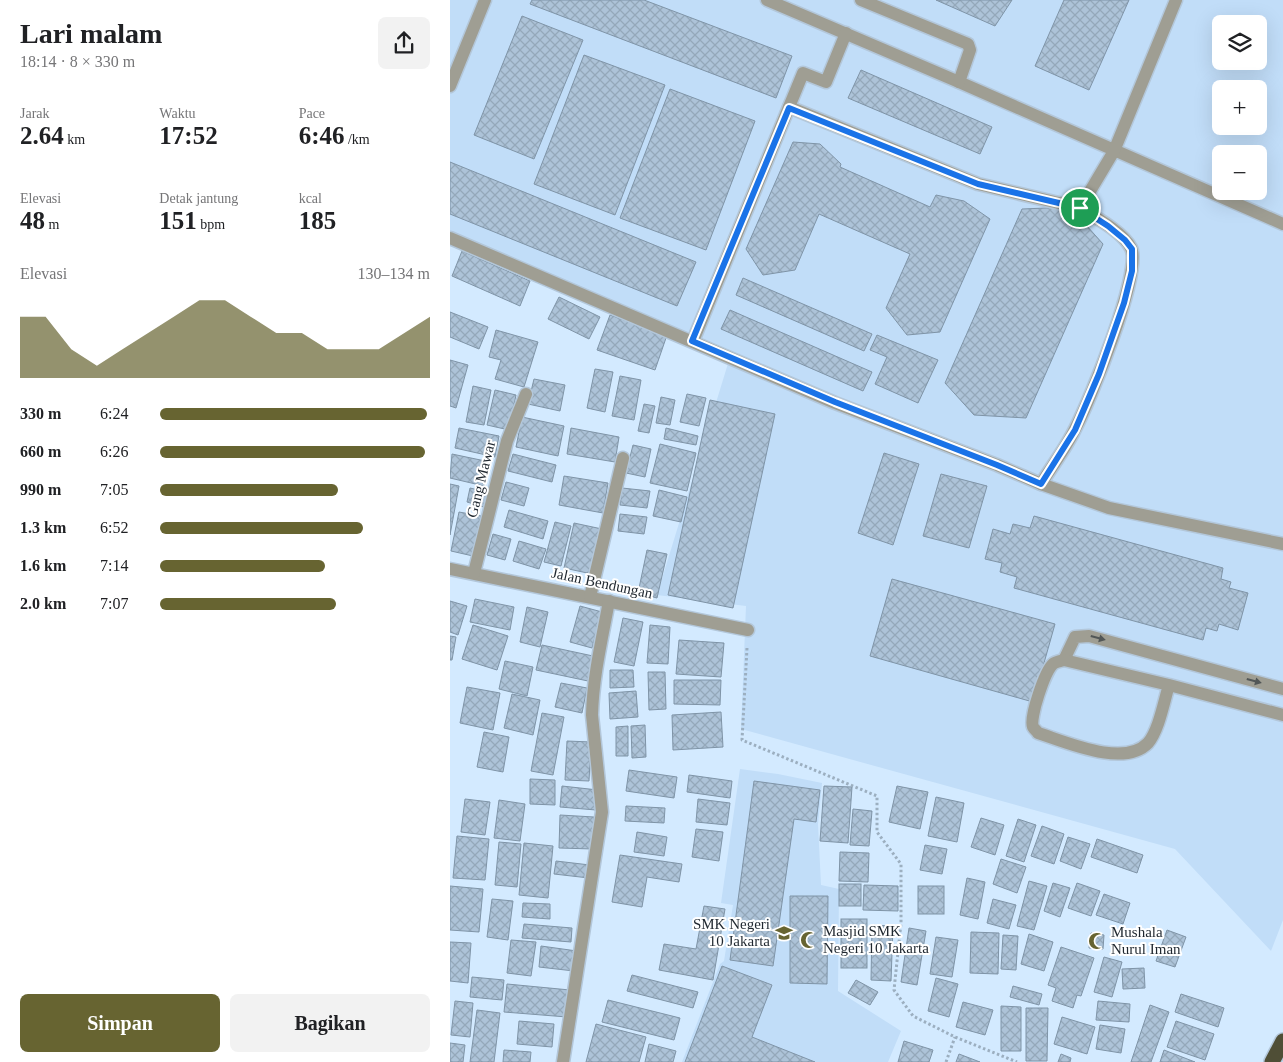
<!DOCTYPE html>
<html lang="id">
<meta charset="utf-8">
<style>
:root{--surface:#fff;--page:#f2f2f2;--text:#202124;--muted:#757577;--accent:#676431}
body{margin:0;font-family:Georgia,serif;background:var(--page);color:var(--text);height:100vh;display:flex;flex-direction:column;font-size:19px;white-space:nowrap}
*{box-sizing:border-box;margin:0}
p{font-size:16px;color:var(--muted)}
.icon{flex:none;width:28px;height:28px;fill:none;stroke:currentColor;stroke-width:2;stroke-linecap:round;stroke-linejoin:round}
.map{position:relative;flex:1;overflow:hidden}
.drawer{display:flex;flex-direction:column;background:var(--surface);width:450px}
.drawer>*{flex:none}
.fabs{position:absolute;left:762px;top:15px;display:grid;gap:10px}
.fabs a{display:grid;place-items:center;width:55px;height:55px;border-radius:8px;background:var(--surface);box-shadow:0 5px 20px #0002;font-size:25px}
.pin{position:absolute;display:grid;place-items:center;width:42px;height:42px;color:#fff;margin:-21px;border:2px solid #fff;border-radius:50%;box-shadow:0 1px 5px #0007}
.round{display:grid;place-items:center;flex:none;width:52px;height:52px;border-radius:8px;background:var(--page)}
.headline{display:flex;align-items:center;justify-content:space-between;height:85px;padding:0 20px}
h1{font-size:28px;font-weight:600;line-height:38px}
.metrics{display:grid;grid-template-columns:repeat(3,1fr);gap:8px;height:85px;padding:5px 20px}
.metrics div{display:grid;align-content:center}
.metrics b{font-size:25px;font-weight:600}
.metrics small{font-size:14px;font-weight:400}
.metrics p{font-size:14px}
.chart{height:140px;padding:10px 20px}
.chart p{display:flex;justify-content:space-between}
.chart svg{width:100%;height:90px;margin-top:5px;fill:var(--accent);opacity:.7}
.cta{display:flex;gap:10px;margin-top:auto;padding:10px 20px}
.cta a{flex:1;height:58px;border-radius:8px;background:var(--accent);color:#fff;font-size:20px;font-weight:600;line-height:58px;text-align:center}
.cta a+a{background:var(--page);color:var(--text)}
ul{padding:0 20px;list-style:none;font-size:16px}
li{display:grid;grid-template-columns:80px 60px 1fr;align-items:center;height:38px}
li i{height:12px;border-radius:6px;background:var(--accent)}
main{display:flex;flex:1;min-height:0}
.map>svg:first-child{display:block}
.built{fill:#c1ddf8;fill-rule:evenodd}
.building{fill:url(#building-cross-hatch);stroke:#7f94a7}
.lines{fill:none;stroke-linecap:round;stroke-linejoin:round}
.minor-casing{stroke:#b3c7da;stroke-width:15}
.highway-casing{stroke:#b3c7da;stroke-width:18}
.path{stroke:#9cafc0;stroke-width:3;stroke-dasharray:2.5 2.5;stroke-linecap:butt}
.minor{stroke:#9f9e93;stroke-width:12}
.highway{stroke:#4f4e36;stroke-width:15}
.oneway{fill:#525757}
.route-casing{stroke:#fff;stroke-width:10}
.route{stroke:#1a73e8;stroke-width:6}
.labels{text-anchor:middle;stroke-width:4;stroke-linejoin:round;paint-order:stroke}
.street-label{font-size:15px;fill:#1f272f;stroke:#fff}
.poi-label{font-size:15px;fill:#1f272f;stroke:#fff;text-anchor:start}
</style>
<main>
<section class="drawer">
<div class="headline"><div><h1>Lari malam</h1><p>18:14 · 8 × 330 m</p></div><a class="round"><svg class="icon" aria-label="share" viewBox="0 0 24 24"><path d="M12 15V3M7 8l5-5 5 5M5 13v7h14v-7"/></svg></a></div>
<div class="metrics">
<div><p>Jarak</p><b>2.64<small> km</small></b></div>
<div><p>Waktu</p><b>17:52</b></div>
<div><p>Pace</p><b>6:46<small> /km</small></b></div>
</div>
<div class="metrics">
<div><p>Elevasi</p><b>48<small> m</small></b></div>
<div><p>Detak jantung</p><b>151<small> bpm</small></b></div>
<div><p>kcal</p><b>185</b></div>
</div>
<div class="chart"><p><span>Elevasi</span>130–134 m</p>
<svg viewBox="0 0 160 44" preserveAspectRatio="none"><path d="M0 44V14L10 14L20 30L30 38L40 30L50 22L60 14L70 6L80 6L90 14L100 22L110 22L120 30L130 30L140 30L150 22L160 14V44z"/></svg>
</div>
<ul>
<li><b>330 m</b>6:24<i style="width:99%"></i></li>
<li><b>660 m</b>6:26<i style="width:98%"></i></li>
<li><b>990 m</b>7:05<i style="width:66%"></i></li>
<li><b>1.3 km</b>6:52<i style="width:75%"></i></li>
<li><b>1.6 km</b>7:14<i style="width:61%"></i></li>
<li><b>2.0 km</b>7:07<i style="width:65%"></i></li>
</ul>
<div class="cta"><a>Simpan</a><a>Bagikan</a></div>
</section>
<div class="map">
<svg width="833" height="1062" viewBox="0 0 833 1062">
<defs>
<pattern id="building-cross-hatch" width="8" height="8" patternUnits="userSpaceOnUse" patternTransform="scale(1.25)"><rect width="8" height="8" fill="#adc3d8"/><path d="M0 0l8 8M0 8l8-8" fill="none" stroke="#94a8ba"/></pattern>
</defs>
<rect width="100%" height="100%" fill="#d3eaff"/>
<!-- built -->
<g class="built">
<path d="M 0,0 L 833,0 L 833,920 L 821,951 L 725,849 L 291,729 L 296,606 L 207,595 L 280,357 L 0,245 ZM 771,24 L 809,24 L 809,61 L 771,61 ZM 771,89 L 809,89 L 809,126 L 771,126 ZM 771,154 L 809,154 L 809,191 L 771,191 Z"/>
<path d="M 290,769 L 328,774 L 372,783 L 368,824 L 371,885 L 389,889 L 388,991 L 451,1031 L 438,1062 L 232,1062 L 270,964 L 274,961 L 283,905 L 271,903 Z"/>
</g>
<!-- building -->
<g class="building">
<path d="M 82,0 L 194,0 L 342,56 L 326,98 L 80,4 Z"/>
<path d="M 486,0 L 562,0 L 545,26 Z"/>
<path d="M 614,0 L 679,0 L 639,90 L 585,66 Z"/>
<path d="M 72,16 L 133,40 L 84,159 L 24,135 Z"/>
<path d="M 134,55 L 215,85 L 165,215 L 84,184 Z"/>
<path d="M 411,70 L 542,127 L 530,154 L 398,98 Z"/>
<path d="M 220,89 L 305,121 L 256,250 L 170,218 Z"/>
<path d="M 343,142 L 370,144 L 391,164 L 390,167 L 480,207 L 486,195 L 514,201 L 540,219 L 490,332 L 457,335 L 436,308 L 460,254 L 369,214 L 345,270 L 313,275 L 296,249 Z"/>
<path d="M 0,162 L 246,262 L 227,306 L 0,214 Z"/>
<path d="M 620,207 L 653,244 L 576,418 L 524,415 L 495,383 L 572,209 Z"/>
<path d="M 12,251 L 80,281 L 70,306 L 2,276 Z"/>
<path d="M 293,278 L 422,334 L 414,351 L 286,295 Z"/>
<path d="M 109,297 L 150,317 L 139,339 L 98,319 Z"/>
<path d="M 280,310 L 422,372 L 413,391 L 271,329 Z"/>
<path d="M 0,312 L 38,327 L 29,349 L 0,337 Z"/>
<path d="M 160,315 L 217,335 L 205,370 L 147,350 Z"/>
<path d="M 46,330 L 88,342 L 74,387 L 45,379 L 51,360 L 39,357 Z"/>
<path d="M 427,335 L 488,360 L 468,403 L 425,384 L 437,357 L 420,350 Z"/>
<path d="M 0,360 L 18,365 L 6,408 L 0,406 Z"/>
<path d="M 145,369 L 163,372 L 155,412 L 137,408 Z"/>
<path d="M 170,376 L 191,380 L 184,420 L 162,416 Z"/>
<path d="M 84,379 L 115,385 L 110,411 L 78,404 Z"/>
<path d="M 23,386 L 41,390 L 34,425 L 16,422 Z"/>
<path d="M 45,390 L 66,395 L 59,430 L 37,425 Z"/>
<path d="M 237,394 L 256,398 L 249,426 L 230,422 Z"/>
<path d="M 211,397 L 225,400 L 220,425 L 206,423 Z"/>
<path d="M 260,400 L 325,414 L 283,608 L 218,595 Z"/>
<path d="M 194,404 L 205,406 L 199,433 L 188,431 Z"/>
<path d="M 72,417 L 114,426 L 108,456 L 66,447 Z"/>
<path d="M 9,428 L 49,436 L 45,457 L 5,448 Z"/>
<path d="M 121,428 L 169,437 L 165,462 L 117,454 Z"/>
<path d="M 216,428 L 248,436 L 246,445 L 214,439 Z"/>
<path d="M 210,444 L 246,453 L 237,491 L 200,483 Z"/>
<path d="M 183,445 L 201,449 L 195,477 L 176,473 Z"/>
<path d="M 434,453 L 469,464 L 443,545 L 408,533 Z"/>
<path d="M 2,454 L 40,462 L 34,486 L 0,478 Z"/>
<path d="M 63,454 L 106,465 L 102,482 L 58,471 Z"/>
<path d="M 491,474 L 537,486 L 519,548 L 473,536 Z"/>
<path d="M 114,476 L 158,483 L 153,513 L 109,505 Z"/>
<path d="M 56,482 L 79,488 L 74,506 L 51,500 Z"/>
<path d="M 0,484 L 9,486 L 0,535 Z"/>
<path d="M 20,488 L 41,493 L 37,508 L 17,502 Z"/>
<path d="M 172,488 L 200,491 L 197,508 L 170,505 Z"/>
<path d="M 209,490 L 237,497 L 231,522 L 203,516 Z"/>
<path d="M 59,510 L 98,521 L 93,539 L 54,527 Z"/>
<path d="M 9,512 L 31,516 L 23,556 L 1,551 Z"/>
<path d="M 170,514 L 197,517 L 194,534 L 168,531 Z"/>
<path d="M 584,516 L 773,568 L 771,579 L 781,582 L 779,588 L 798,593 L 788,630 L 769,624 L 767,631 L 756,628 L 753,640 L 564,588 L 567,577 L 550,572 L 552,563 L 535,559 L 543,529 L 560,534 L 563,524 L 580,528 Z"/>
<path d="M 105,522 L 121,526 L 111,566 L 94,562 Z"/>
<path d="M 124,523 L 152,529 L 142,574 L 114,568 Z"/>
<path d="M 43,534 L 61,539 L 55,560 L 37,555 Z"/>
<path d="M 69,541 L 96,549 L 89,569 L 63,561 Z"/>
<path d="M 197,550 L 217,554 L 207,598 L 188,593 Z"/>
<path d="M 442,579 L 605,624 L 583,702 L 420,656 Z"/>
<path d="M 25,599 L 64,607 L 60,630 L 20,622 Z"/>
<path d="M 0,601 L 17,606 L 8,635 L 0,632 Z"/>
<path d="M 130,606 L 152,612 L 142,648 L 120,642 Z"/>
<path d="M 77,607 L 98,612 L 90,647 L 70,642 Z"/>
<path d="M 173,618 L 193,622 L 184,666 L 164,662 Z"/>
<path d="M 23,625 L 58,636 L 47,670 L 12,659 Z"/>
<path d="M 200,625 L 220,627 L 218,664 L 197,663 Z"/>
<path d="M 0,636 L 6,637 L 2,660 L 0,660 Z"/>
<path d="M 229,640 L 274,643 L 271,677 L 226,674 Z"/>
<path d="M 92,645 L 143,656 L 138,681 L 86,670 Z"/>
<path d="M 55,661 L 83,667 L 77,696 L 49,689 Z"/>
<path d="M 160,670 L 183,670 L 184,687 L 160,688 Z"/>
<path d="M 198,672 L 215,672 L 216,709 L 199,710 Z"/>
<path d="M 224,680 L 271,680 L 270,705 L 224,704 Z"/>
<path d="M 111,683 L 137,688 L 132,713 L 105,707 Z"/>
<path d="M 17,687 L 50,693 L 43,730 L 10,723 Z"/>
<path d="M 186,691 L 188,717 L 160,719 L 159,693 Z"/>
<path d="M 62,694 L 90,700 L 83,735 L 54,728 Z"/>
<path d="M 271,712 L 273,747 L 223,750 L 222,715 Z"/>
<path d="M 92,713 L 114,717 L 103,775 L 81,771 Z"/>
<path d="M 195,725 L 196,757 L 182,758 L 181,726 Z"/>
<path d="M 178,726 L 178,756 L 166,756 L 166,727 Z"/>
<path d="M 34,732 L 59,737 L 53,772 L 27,767 Z"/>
<path d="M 117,741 L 141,742 L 139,781 L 115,780 Z"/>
<path d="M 179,770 L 227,777 L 224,798 L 176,791 Z"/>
<path d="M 239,775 L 282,781 L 280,798 L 237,792 Z"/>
<path d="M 80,779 L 105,780 L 105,805 L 80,804 Z"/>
<path d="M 304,781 L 370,790 L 366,822 L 344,819 L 323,966 L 280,960 Z"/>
<path d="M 112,786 L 148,790 L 146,810 L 110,807 Z"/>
<path d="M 374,786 L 402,787 L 398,843 L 370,841 Z"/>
<path d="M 447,786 L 478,792 L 470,829 L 439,822 Z"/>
<path d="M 486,797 L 514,803 L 507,842 L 478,836 Z"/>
<path d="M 15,799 L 40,802 L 35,835 L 11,832 Z"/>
<path d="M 248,799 L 280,803 L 277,825 L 246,822 Z"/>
<path d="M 49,800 L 75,804 L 70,841 L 44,838 Z"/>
<path d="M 176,806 L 215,808 L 214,823 L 175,821 Z"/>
<path d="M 403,809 L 422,811 L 419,846 L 400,845 Z"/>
<path d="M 110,815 L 144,817 L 143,849 L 109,848 Z"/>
<path d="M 531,818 L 554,825 L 545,855 L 521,847 Z"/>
<path d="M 568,819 L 586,825 L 574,862 L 556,856 Z"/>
<path d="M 592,826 L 614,834 L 604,864 L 581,856 Z"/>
<path d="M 246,829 L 273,832 L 269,861 L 242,857 Z"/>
<path d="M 187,832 L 217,837 L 214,856 L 184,852 Z"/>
<path d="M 7,836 L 39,839 L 35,880 L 3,878 Z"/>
<path d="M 618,837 L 640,844 L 631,869 L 610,861 Z"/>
<path d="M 647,839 L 693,855 L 687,873 L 641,857 Z"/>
<path d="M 49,842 L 71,844 L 67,887 L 45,885 Z"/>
<path d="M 74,843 L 103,846 L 98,898 L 69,895 Z"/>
<path d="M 475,845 L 497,849 L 492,874 L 470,870 Z"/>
<path d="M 390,852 L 419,853 L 418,882 L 389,881 Z"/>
<path d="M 170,855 L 232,864 L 229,882 L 197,877 L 192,907 L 162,902 Z"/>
<path d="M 551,859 L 576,867 L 567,893 L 543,884 Z"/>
<path d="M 106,861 L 140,865 L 139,878 L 104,874 Z"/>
<path d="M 517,878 L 535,882 L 528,919 L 510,915 Z"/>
<path d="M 579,881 L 597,886 L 584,930 L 567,926 Z"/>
<path d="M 603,883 L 620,888 L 610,917 L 594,911 Z"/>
<path d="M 627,883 L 650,891 L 641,916 L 618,908 Z"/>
<rect x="389" y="884" width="22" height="22"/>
<path d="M 414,885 L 448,886 L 448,911 L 413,910 Z"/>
<path d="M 0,886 L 33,889 L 29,932 L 0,930 Z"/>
<rect x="468" y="886" width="26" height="28"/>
<path d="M 654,894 L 680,903 L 673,924 L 646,915 Z"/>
<path d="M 340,896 L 378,896 L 377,984 L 340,983 Z"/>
<path d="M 42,899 L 63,901 L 58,940 L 37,937 Z"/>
<path d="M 543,899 L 566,905 L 559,929 L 537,923 Z"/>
<path d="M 73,903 L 100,904 L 100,919 L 72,917 Z"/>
<path d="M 254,906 L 275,909 L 263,980 L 209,970 L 214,944 L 246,949 Z"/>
<rect x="391" y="919" width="26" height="49"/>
<path d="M 74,924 L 122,928 L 121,942 L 72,938 Z"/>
<path d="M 422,925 L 443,926 L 441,981 L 421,980 Z"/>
<path d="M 459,928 L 476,931 L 467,985 L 451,982 Z"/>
<path d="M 717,930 L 736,937 L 725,967 L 706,961 Z"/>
<path d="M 521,932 L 549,933 L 548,974 L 520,973 Z"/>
<path d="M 641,933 L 654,935 L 653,949 L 639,948 Z"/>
<path d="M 579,934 L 603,942 L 594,971 L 571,964 Z"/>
<path d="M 553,935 L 568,936 L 566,970 L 551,969 Z"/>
<path d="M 486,937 L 508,940 L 502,977 L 480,974 Z"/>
<path d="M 61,940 L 86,942 L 81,976 L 57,973 Z"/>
<path d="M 0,942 L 21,943 L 18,983 L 0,981 Z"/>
<path d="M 91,946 L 127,951 L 124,971 L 89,967 Z"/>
<path d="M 611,947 L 644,958 L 631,996 L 627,995 L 623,1008 L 602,1001 L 606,988 L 598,985 Z"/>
<path d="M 654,957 L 672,962 L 662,997 L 644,992 Z"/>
<path d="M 272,966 L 322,985 L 302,1037 L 365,1062 L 235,1062 Z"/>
<path d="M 694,968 L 695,988 L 673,989 L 672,969 Z"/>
<path d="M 182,975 L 248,992 L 243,1008 L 177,991 Z"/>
<path d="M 22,977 L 54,980 L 52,1000 L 20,997 Z"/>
<path d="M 486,978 L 508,984 L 499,1017 L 478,1011 Z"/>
<path d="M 406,980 L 428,992 L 420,1005 L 398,993 Z"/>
<path d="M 57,984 L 120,990 L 117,1017 L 54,1012 Z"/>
<path d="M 563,986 L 592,994 L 589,1005 L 560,997 Z"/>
<path d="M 731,994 L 774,1008 L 768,1027 L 725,1012 Z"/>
<path d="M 158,1000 L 230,1018 L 224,1040 L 152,1022 Z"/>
<path d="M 5,1001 L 23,1003 L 20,1037 L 1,1035 Z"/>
<path d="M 648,1001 L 680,1004 L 679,1022 L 646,1020 Z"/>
<path d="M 513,1002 L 543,1010 L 535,1035 L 506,1027 Z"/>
<path d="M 700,1005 L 719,1012 L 701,1062 L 681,1062 Z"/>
<path d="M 551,1006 L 571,1007 L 571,1051 L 551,1051 Z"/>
<path d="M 576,1008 L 598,1008 L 597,1061 L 576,1061 Z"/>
<path d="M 27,1010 L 50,1013 L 44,1062 L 20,1062 Z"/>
<path d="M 612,1017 L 645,1027 L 637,1054 L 604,1044 Z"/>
<path d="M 69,1021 L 104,1024 L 102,1047 L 67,1044 Z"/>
<path d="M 726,1021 L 764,1034 L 755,1060 L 717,1047 Z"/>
<path d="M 146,1024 L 196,1037 L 189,1062 L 136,1062 Z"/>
<path d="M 650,1025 L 675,1029 L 671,1053 L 646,1049 Z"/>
<path d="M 454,1041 L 483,1050 L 479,1062 L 448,1062 Z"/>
<path d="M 0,1043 L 15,1045 L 13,1062 L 0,1062 Z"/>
<path d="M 199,1044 L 226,1051 L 223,1062 L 195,1062 Z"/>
<path d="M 54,1050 L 81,1052 L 80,1062 L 53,1062 Z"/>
<path d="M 714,1050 L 745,1062 L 710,1062 Z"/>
<path d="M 509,1054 L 530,1062 L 506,1062 Z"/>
<path d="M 611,1054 L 621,1058 L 620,1062 L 608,1062 Z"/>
</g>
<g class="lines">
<!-- minor casing -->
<g class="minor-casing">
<g id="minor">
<path d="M 317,0 L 509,82 L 833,224"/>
<path d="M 411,0 L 518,44 L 520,50 L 509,82"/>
<path d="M 0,86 L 35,0"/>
<path d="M 339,107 L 353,73 L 376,82 L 396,33"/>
<path d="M 0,238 L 385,403 L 547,465 L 591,484 C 602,466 616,448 625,429 C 639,403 693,271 681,248 C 673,232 645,217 630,208 L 664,151 L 726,0"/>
<path d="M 243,341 L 339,107 L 528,184 L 630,208"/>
<path d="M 591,484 L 659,508 L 833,544"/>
<path d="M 0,569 L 298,630"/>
<path d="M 24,573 L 57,441 L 76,394"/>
<path d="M 140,597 L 173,458"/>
<path d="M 614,660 L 625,637 L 639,636 L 833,689"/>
<path d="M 719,685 C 714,701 709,730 698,743 C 674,768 616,742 588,733 C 588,732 583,728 583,727 C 579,718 595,671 603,664 C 605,662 610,661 614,660 L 719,685 L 833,715"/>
<path d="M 113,1062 L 152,812 L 142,715 C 143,676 152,639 159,601"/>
</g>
</g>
<!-- highway casing -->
<g class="highway-casing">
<path id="highway" d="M 822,1062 L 833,1041"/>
</g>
<!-- path -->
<g class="path">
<path d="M 297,648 L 292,740 L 427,796 L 427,832 L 451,864 L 451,923 L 444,990 L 463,1016 L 505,1037 L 567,1062"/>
<path d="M 496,1062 L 505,1037"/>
</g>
<!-- minor -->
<use href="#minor" class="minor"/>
<!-- highway -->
<use href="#highway" class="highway"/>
</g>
<!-- one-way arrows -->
<defs><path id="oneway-solid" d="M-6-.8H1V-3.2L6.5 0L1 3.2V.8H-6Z" transform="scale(1.25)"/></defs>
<g class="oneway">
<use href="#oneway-solid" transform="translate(648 638) rotate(15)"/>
<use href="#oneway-solid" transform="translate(804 681) rotate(15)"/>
</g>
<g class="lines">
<!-- route casing -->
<g class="route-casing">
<path id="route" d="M 339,108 L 528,184 L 630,208 L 658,226 L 675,240 L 682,249 L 682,271 L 674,303 L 649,374 L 625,430 L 591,484 L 547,465 L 385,402 L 242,341 Z"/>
</g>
<!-- route -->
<use href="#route" class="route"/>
</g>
<!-- icons -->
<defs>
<g id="school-bare" transform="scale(1.35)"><path d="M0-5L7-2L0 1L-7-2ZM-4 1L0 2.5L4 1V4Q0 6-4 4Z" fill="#676431" stroke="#fff" stroke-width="2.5" paint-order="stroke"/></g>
<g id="mosque-bare" transform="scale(1.35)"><path d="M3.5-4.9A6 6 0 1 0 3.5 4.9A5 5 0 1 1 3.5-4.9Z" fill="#676431" stroke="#fff" stroke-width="2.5" paint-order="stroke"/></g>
</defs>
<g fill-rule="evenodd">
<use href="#school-bare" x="334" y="933"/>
<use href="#mosque-bare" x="359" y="940"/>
<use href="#mosque-bare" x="647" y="941"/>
</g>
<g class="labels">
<!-- street labels -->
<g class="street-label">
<text transform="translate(31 479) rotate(-76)" y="5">Gang Mawar</text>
<text transform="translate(152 583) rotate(12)" y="5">Jalan Bendungan</text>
</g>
<!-- poi labels -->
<g class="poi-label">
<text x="320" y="929" text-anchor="end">SMK Negeri<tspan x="320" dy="17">10 Jakarta</tspan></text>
<text x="373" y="936">Masjid SMK<tspan x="373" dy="17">Negeri 10 Jakarta</tspan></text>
<text x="661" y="937">Mushala<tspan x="661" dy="17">Nurul Iman</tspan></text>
</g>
</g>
</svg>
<div class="fabs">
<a><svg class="icon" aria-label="layers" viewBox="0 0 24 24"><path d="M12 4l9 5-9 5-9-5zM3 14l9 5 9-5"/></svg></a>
<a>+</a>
<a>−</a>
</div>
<div class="pin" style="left:630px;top:208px;background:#1e9e55"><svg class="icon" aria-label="arrive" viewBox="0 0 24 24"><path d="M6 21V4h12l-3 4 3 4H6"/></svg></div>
</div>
</main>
